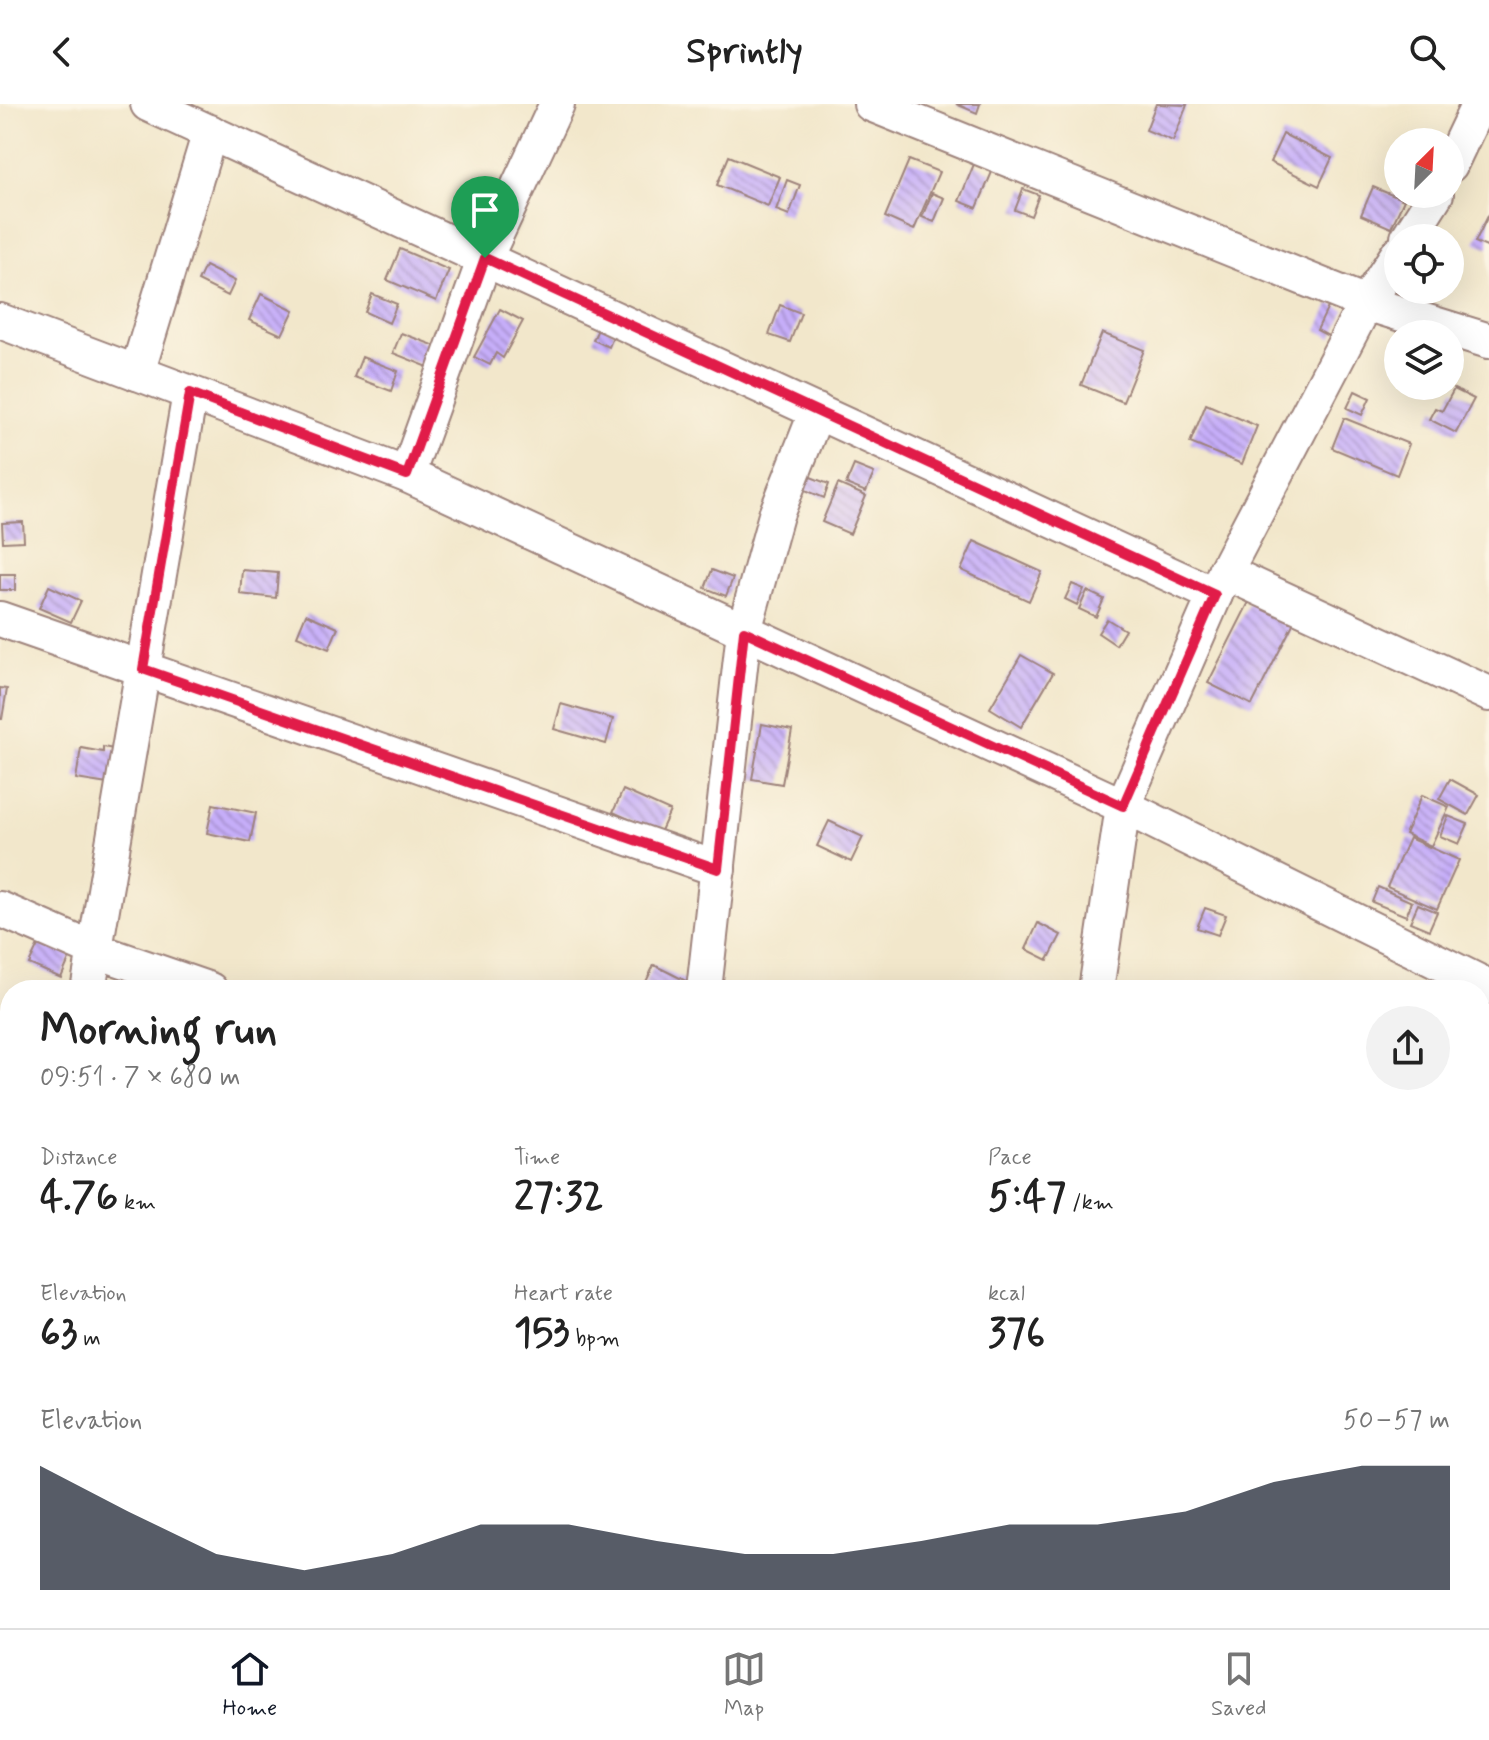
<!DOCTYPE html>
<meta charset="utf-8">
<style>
:root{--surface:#fff;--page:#f2f2f2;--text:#222;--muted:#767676;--line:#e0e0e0;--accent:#111827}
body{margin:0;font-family:Mynerve,sans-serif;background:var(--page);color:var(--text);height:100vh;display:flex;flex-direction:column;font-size:30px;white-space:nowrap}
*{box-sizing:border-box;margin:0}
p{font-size:26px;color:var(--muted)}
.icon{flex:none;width:44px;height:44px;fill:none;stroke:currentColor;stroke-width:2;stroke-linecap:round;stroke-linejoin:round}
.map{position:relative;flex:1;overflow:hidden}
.sheet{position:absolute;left:0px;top:876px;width:1490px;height:648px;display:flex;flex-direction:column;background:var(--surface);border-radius:32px 32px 0 0;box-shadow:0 8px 32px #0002}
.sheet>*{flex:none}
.needle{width:52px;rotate:24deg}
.controls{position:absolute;left:1384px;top:24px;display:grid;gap:16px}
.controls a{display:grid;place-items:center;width:80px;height:80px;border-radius:50%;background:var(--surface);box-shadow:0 8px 32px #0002;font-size:40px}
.pin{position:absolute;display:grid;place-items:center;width:68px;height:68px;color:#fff;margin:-82px -34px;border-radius:50% 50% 50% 0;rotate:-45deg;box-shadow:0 0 8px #0007}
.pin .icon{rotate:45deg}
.round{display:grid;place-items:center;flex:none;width:84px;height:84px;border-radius:42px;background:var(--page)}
.headline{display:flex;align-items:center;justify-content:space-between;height:136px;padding:0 40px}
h1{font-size:44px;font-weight:700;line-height:60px}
.metrics{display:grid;grid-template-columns:repeat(3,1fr);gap:12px;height:136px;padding:8px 40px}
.metrics div{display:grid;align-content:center}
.metrics b{font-size:40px;font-weight:700}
.metrics small{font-size:22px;font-weight:400}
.metrics p{font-size:22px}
.chart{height:224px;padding:16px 40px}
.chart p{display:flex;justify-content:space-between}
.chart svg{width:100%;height:144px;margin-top:8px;fill:var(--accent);opacity:.7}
header{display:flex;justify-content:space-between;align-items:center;height:104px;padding:0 40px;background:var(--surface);font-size:36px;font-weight:700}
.tab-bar{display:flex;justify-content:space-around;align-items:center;height:112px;border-top:2px solid var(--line);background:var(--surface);font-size:22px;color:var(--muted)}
.tab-bar a{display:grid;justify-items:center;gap:4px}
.tab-bar .on{color:var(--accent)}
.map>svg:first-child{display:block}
.building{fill:url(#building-back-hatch)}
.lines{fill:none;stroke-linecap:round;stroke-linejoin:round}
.minor-casing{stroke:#9e837b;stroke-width:38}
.minor{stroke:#fff;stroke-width:34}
.route-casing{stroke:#fff;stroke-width:16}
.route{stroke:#e11d48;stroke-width:10}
</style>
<header><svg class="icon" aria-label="back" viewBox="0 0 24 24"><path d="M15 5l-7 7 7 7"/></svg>Sprintly<svg class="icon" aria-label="search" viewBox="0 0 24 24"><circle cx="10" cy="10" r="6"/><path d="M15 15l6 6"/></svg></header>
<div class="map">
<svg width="1489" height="1524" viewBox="0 0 1489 1524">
<defs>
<pattern id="building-back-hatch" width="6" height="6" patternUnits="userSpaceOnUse" patternTransform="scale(2)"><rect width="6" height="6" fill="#c6aef9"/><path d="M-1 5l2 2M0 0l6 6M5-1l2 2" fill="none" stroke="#a38dca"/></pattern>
</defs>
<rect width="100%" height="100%" fill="#fcf5e5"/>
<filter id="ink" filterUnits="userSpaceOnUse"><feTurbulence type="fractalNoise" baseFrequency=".0125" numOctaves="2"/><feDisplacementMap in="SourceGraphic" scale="16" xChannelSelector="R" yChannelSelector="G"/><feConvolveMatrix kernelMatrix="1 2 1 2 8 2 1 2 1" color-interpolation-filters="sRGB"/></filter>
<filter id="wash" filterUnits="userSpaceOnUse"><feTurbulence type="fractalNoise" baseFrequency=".006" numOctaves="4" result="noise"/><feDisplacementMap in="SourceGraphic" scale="32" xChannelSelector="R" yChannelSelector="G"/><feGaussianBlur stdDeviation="1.8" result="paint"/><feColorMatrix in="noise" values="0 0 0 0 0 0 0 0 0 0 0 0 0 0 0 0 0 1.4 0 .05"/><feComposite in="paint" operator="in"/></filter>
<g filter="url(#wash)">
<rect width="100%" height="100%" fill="#f2e7cb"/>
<g id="blocks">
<!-- building -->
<g class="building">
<path d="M 956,0 L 980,0 L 977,9 Z"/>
<path d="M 1156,0 L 1187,1 L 1173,37 L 1146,26 Z"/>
<path d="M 1283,30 L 1332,54 L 1319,82 L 1270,58 Z"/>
<path d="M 729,52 L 780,73 L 768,102 L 717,81 Z"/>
<path d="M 909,56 L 939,68 L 914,126 L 885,113 Z"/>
<path d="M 974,60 L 992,68 L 977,104 L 959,97 Z"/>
<path d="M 787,76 L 800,81 L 789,111 L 776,106 Z"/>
<path d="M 1373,83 L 1404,96 L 1391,124 L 1361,111 Z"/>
<path d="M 1023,85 L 1039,91 L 1031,112 L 1015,106 Z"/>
<path d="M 932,89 L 944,94 L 934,118 L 922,113 Z"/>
<path d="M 1489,110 L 1489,144 L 1475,138 Z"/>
<path d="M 400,145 L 449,166 L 436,197 L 387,176 Z"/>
<path d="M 205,162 L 235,177 L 228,192 L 198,177 Z"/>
<path d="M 261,190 L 294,206 L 282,231 L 249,216 Z"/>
<path d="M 372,190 L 397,200 L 389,219 L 365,208 Z"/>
<path d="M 1330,199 L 1345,206 L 1332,234 L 1317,226 Z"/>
<path d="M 780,201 L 801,209 L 790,238 L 769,231 Z"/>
<path d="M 500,205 L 523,217 L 503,254 L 496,249 L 490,261 L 474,253 Z"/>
<path d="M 600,221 L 615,228 L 609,243 L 593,236 Z"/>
<path d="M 401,229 L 436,242 L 428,263 L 393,249 Z"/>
<path d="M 1102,229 L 1144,246 L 1123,298 L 1081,281 Z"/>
<path d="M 362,253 L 398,267 L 391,287 L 354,273 Z"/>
<path d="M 1454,285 L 1474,295 L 1456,329 L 1429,315 L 1435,304 L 1442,307 Z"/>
<path d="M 1355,287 L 1370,294 L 1362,311 L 1347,304 Z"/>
<path d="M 1206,300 L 1257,322 L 1242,360 L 1190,339 Z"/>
<path d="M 1344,314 L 1409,340 L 1397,371 L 1332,344 Z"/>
<path d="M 854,361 L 874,369 L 866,388 L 846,380 Z"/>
<path d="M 808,372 L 829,380 L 824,394 L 803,385 Z"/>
<path d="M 838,380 L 866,392 L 850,430 L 822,418 Z"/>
<path d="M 23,418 L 24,437 L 3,438 L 2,419 Z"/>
<path d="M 974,437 L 1042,468 L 1029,497 L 961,466 Z"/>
<path d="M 242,466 L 278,469 L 276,494 L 240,490 Z"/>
<path d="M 712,466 L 733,474 L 726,492 L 705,484 Z"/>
<rect x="0" y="470" width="15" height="16"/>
<path d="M 1072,480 L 1084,485 L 1077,501 L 1065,495 Z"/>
<path d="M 49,482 L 81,497 L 71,518 L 39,504 Z"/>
<path d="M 1087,487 L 1104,495 L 1096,513 L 1079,505 Z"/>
<path d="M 1252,492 L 1296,514 L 1252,601 L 1208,579 Z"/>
<path d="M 306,510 L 338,524 L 329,545 L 297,532 Z"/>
<path d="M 1107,515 L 1125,526 L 1116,541 L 1098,529 Z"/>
<path d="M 1021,551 L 1053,569 L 1021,623 L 990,604 Z"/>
<path d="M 0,584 L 7,585 L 2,615 L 0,615 Z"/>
<path d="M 561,600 L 613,615 L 606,640 L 554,625 Z"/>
<path d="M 762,620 L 792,626 L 782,680 L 752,675 Z"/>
<path d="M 103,643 L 119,646 L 114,681 L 76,675 L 81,644 L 103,648 Z"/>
<path d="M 1450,675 L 1479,691 L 1468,711 L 1439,695 Z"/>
<path d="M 623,686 L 670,707 L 660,729 L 613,708 Z"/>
<path d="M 1422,691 L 1449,703 L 1431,742 L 1405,730 Z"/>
<path d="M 213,700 L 256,709 L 250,738 L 207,729 Z"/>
<path d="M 1448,712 L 1468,720 L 1459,740 L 1440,732 Z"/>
<path d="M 829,717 L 863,733 L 851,758 L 817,742 Z"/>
<path d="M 1409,734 L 1459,756 L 1437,805 L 1387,783 Z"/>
<path d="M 1378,783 L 1412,798 L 1406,812 L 1372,798 Z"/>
<path d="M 1418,800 L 1437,808 L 1429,826 L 1410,818 Z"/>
<path d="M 1205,804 L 1226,811 L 1218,831 L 1197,824 Z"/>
<path d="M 1038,819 L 1061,831 L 1048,856 L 1026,845 Z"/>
<path d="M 40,837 L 71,851 L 61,874 L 29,860 Z"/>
<path d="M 654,861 L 688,878 L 684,886 L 642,886 Z"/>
<path d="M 1377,1514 L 1410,1514 L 1405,1524 L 1382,1524 L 1374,1521 Z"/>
</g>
</g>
</g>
<g filter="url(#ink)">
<use href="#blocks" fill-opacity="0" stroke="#9e837b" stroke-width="2"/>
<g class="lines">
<!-- minor casing -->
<g class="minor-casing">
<g id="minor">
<path d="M 148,0 L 1215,491"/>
<path d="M 871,0 L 1366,199 L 1489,237"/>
<path d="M 1450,61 L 1479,0"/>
<path d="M 1408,134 L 1436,90"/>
<path d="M 0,217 L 407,371 L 1123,702 L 1489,883"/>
<path d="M 137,269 L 210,28"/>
<path d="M 407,371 L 485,154 L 557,0"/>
<path d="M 1225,468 L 1489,590"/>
<path d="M 0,515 L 718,765"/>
<path d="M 0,805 L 94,846 L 210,886"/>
<path d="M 88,886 L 190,289"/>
<path d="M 704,886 L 744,527 L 776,411 L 817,307"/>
<path d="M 1096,886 L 1123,702 L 1225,468 L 1366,199 L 1398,150"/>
<path d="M 1480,999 L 1489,980"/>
<path d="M 0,1191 L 10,1195"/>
<path d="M 0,1503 L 10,1505"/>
<path d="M 44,1514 L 83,1524"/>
<path d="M 1068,1514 L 1102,1524"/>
<path d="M 619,1524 L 622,1514"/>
<path d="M 1001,1524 L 1002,1514"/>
<path d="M 1222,1524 L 1227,1514"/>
</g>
</g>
<!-- minor -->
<use href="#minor" class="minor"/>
</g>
</g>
<g class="lines" filter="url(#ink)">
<!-- route casing -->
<g class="route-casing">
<path id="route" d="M 485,154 L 1215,491 L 1123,702 L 744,527 L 718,765 L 143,565 L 190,289 L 407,371 Z"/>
</g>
<!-- route -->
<use href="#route" class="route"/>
</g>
</svg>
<div class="controls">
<a><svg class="needle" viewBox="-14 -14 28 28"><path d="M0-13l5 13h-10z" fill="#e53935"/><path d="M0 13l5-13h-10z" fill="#767676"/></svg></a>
<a><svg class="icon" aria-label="locate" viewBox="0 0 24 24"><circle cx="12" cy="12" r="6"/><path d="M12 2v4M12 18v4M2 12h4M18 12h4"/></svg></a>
<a><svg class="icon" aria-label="layers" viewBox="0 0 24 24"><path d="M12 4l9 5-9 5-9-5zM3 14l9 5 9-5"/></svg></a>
</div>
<div class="pin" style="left:485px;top:154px;background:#1e9e55"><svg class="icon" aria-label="arrive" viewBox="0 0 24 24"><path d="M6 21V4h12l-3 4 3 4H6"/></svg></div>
<section class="sheet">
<div class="headline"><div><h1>Morning run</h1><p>09:51 · 7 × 680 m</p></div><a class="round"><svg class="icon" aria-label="share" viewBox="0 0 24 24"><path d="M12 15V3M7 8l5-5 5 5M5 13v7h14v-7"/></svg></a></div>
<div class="metrics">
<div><p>Distance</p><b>4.76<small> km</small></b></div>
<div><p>Time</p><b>27:32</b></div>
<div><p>Pace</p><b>5:47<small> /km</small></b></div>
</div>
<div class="metrics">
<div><p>Elevation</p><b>63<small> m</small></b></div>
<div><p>Heart rate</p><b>153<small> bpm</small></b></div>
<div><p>kcal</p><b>376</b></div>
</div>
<div class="chart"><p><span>Elevation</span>50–57 m</p>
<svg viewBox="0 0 160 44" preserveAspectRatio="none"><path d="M0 44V6L10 20L20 33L30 38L40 33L50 24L60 24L70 29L80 33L90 33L100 29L110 24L120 24L130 20L140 11L150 6L160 6V44z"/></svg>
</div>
</section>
</div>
<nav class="tab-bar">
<a class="on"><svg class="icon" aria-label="home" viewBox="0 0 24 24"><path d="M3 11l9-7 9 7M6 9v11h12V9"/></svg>Home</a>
<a><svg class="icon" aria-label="map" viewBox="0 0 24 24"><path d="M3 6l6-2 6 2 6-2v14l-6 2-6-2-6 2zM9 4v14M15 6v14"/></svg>Map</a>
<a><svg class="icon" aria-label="saved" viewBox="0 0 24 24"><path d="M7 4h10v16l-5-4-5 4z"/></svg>Saved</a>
</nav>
